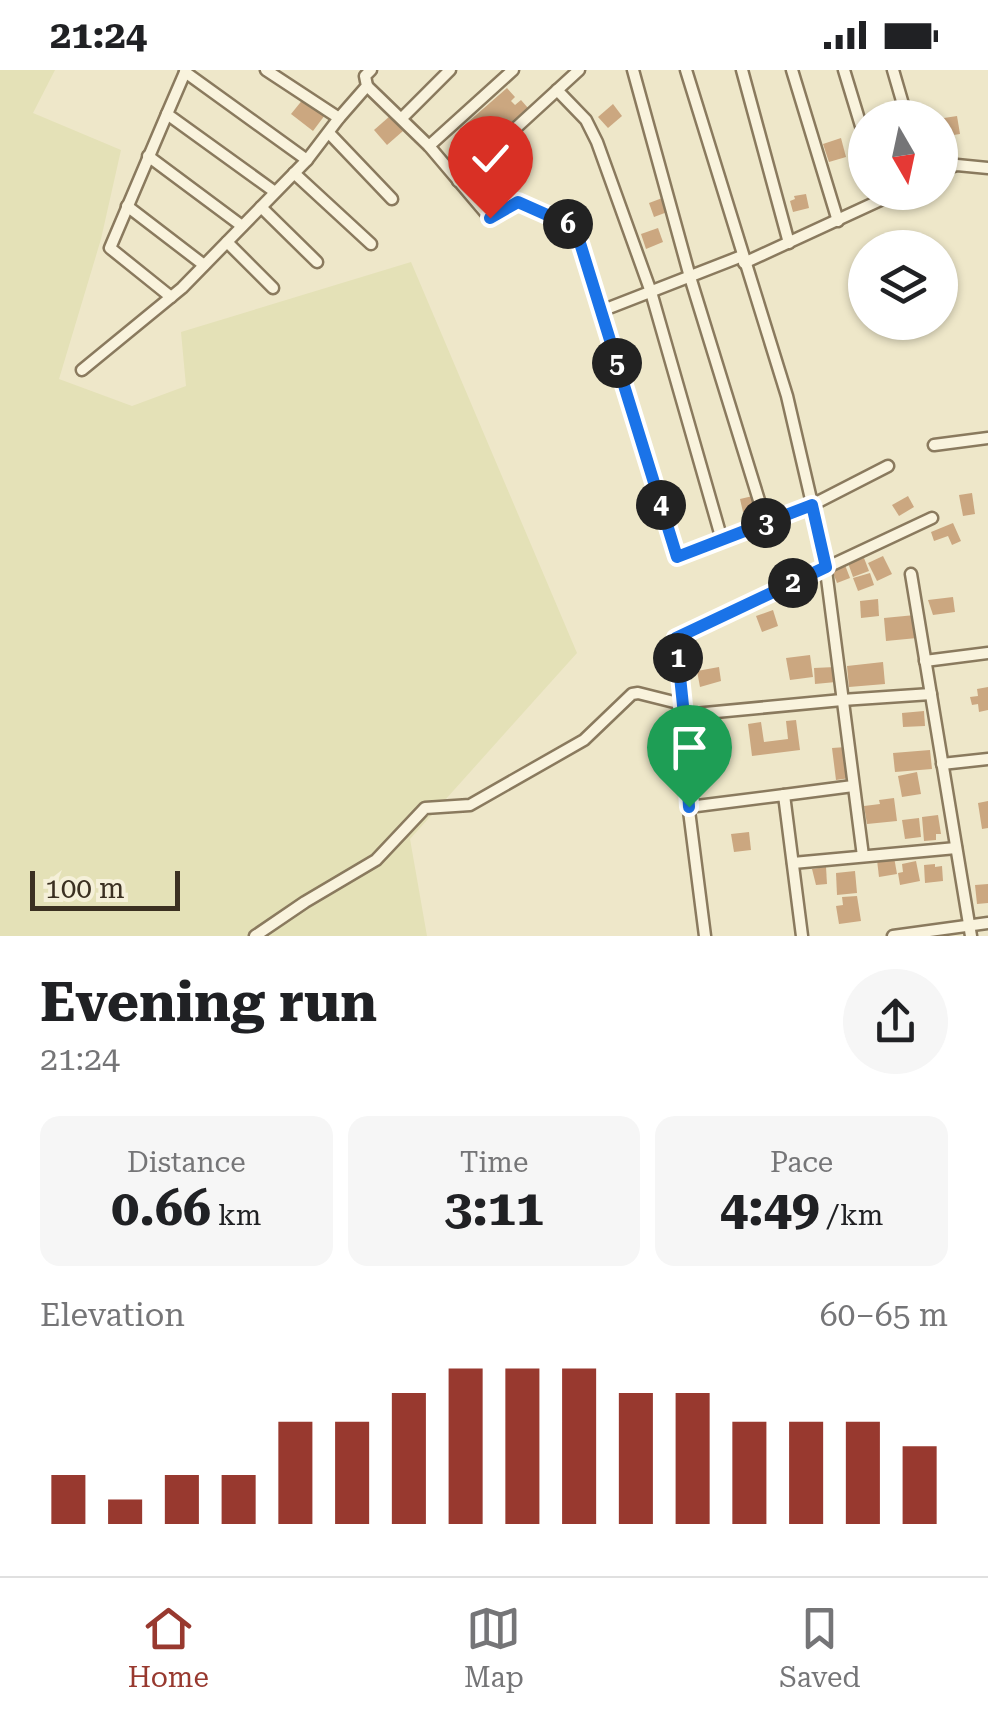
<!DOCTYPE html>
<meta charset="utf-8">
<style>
:root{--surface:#fff;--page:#f6f6f6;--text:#202124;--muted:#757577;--line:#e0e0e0;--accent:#98392f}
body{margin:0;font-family:"Roboto Serif",serif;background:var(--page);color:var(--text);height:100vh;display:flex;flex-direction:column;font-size:38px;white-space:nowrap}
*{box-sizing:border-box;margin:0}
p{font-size:32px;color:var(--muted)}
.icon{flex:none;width:55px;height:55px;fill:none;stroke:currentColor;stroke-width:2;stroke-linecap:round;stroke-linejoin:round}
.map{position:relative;height:866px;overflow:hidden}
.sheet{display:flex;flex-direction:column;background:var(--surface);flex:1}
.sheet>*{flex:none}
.needle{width:65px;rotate:171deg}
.tools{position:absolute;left:848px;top:30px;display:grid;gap:20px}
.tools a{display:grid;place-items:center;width:110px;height:110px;border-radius:50%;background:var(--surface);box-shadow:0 2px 8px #0004;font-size:50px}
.scale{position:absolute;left:30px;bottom:25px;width:150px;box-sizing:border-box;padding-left:10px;border:5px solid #3b3021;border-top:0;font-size:28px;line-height:35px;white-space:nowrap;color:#3b3021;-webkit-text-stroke:8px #f5f0d9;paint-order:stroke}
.pin{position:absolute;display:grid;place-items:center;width:85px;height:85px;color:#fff;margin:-102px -42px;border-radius:50% 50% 50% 0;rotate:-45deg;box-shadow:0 0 10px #0007}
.pin .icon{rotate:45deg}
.km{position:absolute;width:50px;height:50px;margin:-25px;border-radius:50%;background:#222;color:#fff;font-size:28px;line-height:50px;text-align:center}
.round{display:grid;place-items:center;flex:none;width:105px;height:105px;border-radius:52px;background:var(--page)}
.headline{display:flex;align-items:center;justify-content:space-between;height:170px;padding:0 40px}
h1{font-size:55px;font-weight:700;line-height:75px}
.stats{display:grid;grid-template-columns:repeat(3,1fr);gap:15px;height:170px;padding:10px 40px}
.stats div{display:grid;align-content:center;border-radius:20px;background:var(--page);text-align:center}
.stats b{font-size:50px;font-weight:700}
.stats small{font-size:28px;font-weight:400}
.stats p{font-size:28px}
.chart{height:280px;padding:20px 40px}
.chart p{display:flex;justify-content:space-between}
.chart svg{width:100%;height:180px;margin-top:10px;stroke:var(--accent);stroke-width:6}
.status{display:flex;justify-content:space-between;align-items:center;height:70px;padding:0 50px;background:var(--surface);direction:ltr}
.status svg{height:28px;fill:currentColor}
.menu{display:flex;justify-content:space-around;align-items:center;height:140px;border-top:2px solid var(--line);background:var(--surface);font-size:28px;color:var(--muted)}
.menu a{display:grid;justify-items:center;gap:5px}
.menu .current{color:var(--accent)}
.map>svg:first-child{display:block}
.farmland{fill:#e4e1b7}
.building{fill:#cba780}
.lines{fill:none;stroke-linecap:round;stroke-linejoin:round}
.minor-casing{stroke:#8a7a5e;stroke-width:15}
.minor{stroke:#f9f3dd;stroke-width:10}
.route-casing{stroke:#fff;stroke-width:20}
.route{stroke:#1a73e8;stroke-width:12}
</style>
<div class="status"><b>21:24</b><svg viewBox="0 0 49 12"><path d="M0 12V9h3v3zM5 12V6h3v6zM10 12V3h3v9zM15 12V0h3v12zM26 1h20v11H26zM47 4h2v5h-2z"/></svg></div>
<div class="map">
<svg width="988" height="866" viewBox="0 0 988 866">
<rect width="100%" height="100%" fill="#eee7c9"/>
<!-- farmland -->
<path class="farmland" d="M 0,0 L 55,0 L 33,43 L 121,80 L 101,169 L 59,309 L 132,336 L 186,316 L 181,262 L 411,192 L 577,583 L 410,769 L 427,866 L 0,866 Z"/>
<!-- building -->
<g class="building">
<path d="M 507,18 L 515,27 L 511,31 L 515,35 L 521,30 L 528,38 L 480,81 L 460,59 Z"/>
<path d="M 304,28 L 325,45 L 313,61 L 291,44 Z"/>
<path d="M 613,34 L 622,46 L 608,58 L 598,47 Z"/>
<path d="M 390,46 L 403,61 L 387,75 L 374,60 Z"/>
<path d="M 957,46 L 960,64 L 947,66 L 944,48 Z"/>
<path d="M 841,68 L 846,87 L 829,92 L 823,74 Z"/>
<path d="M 806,124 L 809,138 L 793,142 L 790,131 L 795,129 L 794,126 Z"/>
<path d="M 665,127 L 670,141 L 654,147 L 649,133 Z"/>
<path d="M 658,158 L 663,172 L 646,179 L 641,164 Z"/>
<path d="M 972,423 L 975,444 L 963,446 L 959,425 Z"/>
<path d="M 757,425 L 760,438 L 743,442 L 740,429 Z"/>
<path d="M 908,426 L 914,437 L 899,446 L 892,435 Z"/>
<path d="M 953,453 L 961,471 L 952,475 L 948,466 L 934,471 L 931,462 Z"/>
<path d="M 883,486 L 892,504 L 877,511 L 868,493 Z"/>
<path d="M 864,488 L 869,501 L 853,507 L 848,493 Z"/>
<path d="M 845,495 L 850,508 L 837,513 L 832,500 Z"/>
<path d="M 870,503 L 874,515 L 858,521 L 853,508 Z"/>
<path d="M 805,518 L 809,533 L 793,538 L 789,523 Z"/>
<path d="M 953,527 L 955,542 L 933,545 L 928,530 Z"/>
<path d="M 878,529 L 879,546 L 861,548 L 860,531 Z"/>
<path d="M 773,540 L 778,556 L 762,562 L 756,546 Z"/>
<path d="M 915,545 L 917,568 L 886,571 L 884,548 Z"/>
<path d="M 810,585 L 813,607 L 790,610 L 786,588 Z"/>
<path d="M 883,592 L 885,614 L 849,617 L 847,596 Z"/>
<path d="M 719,597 L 721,611 L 700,617 L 697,601 Z"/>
<path d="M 835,597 L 836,612 L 815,614 L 814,598 Z"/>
<path d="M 988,617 L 988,640 L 979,642 L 978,634 L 972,635 L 970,627 L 978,626 L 977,619 Z"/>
<path d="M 924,641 L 925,656 L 903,657 L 902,643 Z"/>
<path d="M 796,650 L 800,680 L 752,686 L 748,654 L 761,652 L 764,672 L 788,669 L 786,651 Z"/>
<path d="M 706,656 L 709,677 L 692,679 L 690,658 Z"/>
<path d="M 846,677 L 850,708 L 836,710 L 832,678 Z"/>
<path d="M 930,680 L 932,699 L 895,702 L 893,683 Z"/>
<path d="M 917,702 L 921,724 L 902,727 L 898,706 Z"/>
<path d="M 894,728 L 897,751 L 867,754 L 864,736 L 880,734 L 879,730 Z"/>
<path d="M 988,731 L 988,758 L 982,759 L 978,733 Z"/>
<path d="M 938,745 L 941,764 L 936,764 L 936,770 L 924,771 L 922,747 Z"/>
<path d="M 919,748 L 921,767 L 905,769 L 902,750 Z"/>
<path d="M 749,762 L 751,780 L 734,782 L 731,764 Z"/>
<path d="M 894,787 L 897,804 L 879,807 L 877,790 Z"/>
<path d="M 916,791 L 920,811 L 900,815 L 898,803 L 903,802 L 902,794 Z"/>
<path d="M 935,794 L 935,797 L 942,796 L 943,811 L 925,813 L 924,795 Z"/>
<path d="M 826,797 L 827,814 L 816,815 L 812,799 Z"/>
<path d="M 855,801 L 857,823 L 837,825 L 836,803 Z"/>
<path d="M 988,814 L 988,833 L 977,834 L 975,815 Z"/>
<path d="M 857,826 L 861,851 L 839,854 L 836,836 L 843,835 L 842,827 Z"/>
</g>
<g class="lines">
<!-- minor casing -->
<g class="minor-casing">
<g id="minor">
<path d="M 186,0 L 167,44 L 275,122"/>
<path d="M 266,0 L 339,48"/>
<path d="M 633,0 L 690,207 L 766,453"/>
<path d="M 686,0 L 787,326 L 824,485 L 863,786"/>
<path d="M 742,0 L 789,173"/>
<path d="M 792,0 L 838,151"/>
<path d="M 844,0 L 865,69"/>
<path d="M 893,0 L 907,48"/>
<path d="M 185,2 L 307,90"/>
<path d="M 367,16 L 429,76 L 490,148 L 517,132 L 575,158 L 601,241"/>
<path d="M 557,20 L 586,50 L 597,72 L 651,222 L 722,470"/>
<path d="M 167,44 L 110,178 L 171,227"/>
<path d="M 402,48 L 450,0"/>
<path d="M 329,63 L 392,129"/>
<path d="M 429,76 L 513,0"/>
<path d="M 148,86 L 242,156"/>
<path d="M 940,100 L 957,95 L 988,98"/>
<path d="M 294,103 L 371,174"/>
<path d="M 458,111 L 579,0"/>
<path d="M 127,136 L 204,195"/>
<path d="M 261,137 L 317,192"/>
<path d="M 227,172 L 273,218"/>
<path d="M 742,186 L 601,241 L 677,487 L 812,435 L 888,396"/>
<path d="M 744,193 L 898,122"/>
<path d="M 82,300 L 182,218 L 307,90 L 339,48 L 367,16 L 365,6 L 371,0"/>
<path d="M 934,375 L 988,368"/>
<path d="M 911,504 L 971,866"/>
<path d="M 925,591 L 988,583"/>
<path d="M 684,645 L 842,630 L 931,624"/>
<path d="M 942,694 L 988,689"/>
<path d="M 784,725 L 853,716"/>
<path d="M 689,737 L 784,725 L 802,866"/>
<path d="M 793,793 L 956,778"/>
<path d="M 255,866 L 305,832 L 376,790 L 425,738 L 470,735 L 584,670 L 632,624 L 638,623 L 682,634"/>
<path d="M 705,866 L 687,725 L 684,645 L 676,568 L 932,448"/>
<path d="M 893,866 L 988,853"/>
</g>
</g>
<!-- minor -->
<use href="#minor" class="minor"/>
</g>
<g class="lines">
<!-- route casing -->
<g class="route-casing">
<path id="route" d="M 490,148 L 518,132 L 572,156 L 576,160 L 677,487 L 812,435 L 826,497 L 676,568 L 684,645 L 689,737"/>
</g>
<!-- route -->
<use href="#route" class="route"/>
</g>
</svg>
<div class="tools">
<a><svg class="needle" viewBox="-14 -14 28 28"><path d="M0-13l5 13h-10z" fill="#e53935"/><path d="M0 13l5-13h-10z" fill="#757577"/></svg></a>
<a><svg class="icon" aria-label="layers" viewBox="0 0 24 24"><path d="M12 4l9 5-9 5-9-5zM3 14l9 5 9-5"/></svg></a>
</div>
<div class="scale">100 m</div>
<div class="pin" style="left:689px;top:737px;background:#1e9e55"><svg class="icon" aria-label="arrive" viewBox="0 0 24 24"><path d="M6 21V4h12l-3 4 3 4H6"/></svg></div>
<div class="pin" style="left:490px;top:148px;background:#d93025"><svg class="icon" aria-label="check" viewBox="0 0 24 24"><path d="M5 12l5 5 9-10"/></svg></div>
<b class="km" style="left:678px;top:588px">1</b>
<b class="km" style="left:793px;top:513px">2</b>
<b class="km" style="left:766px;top:453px">3</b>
<b class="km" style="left:661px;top:435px">4</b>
<b class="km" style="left:617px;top:293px">5</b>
<b class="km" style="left:568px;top:154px">6</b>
</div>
<section class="sheet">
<div class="headline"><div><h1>Evening run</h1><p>21:24</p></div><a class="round"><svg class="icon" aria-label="share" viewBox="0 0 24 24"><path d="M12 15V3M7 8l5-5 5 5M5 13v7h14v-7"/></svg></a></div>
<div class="stats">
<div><p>Distance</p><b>0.66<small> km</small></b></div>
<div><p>Time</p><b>3:11</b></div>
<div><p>Pace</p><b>4:49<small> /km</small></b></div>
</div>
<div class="chart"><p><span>Elevation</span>60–65 m</p>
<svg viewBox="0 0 160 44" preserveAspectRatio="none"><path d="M5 44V32M15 44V38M25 44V32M35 44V32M45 44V19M55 44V19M65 44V12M75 44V6M85 44V6M95 44V6M105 44V12M115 44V12M125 44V19M135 44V19M145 44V19M155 44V25"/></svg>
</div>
</section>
<nav class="menu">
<a class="current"><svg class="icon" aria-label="home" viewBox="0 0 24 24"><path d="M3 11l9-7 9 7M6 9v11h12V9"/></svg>Home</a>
<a><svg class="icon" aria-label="map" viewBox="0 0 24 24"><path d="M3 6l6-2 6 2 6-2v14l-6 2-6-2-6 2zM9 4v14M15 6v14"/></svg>Map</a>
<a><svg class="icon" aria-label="saved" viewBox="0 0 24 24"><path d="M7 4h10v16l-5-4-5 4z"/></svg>Saved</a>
</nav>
